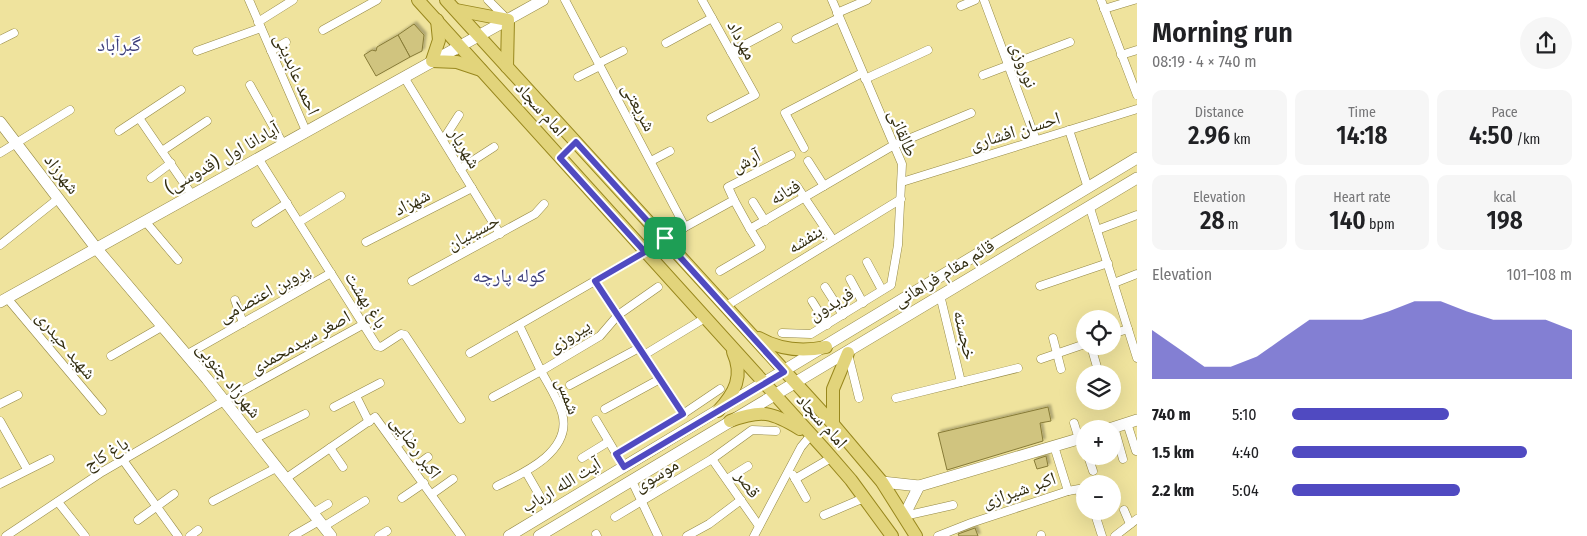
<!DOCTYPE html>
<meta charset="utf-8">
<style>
:root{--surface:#fff;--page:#f6f6f6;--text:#202124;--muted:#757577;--accent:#504ac1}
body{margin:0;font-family:"Fira Sans Condensed","Noto Naskh Arabic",sans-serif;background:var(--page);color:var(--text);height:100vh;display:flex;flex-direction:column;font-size:19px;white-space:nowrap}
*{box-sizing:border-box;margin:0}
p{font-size:16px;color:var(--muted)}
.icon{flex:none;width:28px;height:28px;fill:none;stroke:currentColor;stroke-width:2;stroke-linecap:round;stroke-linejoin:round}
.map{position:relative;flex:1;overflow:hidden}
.side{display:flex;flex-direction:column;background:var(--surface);width:450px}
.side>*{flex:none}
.buttons{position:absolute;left:1076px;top:310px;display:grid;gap:10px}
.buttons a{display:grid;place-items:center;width:45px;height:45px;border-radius:50%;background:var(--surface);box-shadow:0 5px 20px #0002;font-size:25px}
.pin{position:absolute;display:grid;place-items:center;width:42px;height:42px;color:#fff;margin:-21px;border-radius:10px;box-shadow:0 2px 8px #0006}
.round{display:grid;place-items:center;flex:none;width:52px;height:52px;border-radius:26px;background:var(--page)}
.summary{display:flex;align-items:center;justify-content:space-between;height:85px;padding:0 15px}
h1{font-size:28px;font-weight:600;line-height:38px}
.stats{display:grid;grid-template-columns:repeat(3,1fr);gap:8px;height:85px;padding:5px 15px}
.stats div{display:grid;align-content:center;border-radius:10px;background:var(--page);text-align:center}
.stats b{font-size:25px;font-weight:600}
.stats small{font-size:14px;font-weight:400}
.stats p{font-size:14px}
.chart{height:140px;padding:10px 15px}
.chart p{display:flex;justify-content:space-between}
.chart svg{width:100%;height:90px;margin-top:5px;fill:var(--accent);opacity:.7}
ul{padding:0 15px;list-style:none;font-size:16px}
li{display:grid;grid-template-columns:80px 60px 1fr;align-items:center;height:38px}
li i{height:12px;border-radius:6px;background:var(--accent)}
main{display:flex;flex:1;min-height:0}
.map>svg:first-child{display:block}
.building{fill:#d0c47f;stroke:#877b37;filter:url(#shadow)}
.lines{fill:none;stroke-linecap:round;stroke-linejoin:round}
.street-casing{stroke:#948844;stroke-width:9}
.secondary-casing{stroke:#948844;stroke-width:12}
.primary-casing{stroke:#98871d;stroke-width:14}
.street{stroke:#fff;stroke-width:8}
.secondary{stroke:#fff;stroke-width:11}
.primary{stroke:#e2d47b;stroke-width:12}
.route-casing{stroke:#fff;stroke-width:10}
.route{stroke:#504ac1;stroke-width:6}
.labels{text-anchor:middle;stroke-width:4.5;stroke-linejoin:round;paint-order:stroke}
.street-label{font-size:18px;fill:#332e11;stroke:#fff}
.neighbourhood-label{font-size:19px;fill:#3e407c;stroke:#fff}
</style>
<main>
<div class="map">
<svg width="1137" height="536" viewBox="0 0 1137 536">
<defs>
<filter id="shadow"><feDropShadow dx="2.5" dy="-2.5" stdDeviation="1" flood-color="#0004"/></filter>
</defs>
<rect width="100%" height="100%" fill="#efe39d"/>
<!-- building -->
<g class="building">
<path d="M 414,24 L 424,35 L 422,51 L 410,57 L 398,35 Z"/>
<path d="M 398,35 L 410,57 L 376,76 L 364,55 L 372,50 L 376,51 L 377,47 Z"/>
<path d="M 1048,407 L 1051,421 L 1040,423 L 1043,441 L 947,470 L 938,433 Z"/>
<path d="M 1046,456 L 1048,466 L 1037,469 L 1034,460 Z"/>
<path d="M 975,528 L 978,536 L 959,536 L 958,534 Z"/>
</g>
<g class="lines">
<!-- street casing -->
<g class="street-casing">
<g id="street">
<path d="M 249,0 L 306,131"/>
<path d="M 488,0 L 506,18"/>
<path d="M 565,0 L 685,227"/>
<path d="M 702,0 L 755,95 L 711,118"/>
<path d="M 984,0 L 1036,140"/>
<path d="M 1101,0 L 1137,95"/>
<path d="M 961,6 L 975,0"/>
<path d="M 1104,9 L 1134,0"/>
<path d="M 837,13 L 867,0"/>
<path d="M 258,22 L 293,0"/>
<path d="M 323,30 L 377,0"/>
<path d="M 796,39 L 839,18"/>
<path d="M 0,40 L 14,33"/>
<path d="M 666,43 L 712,18"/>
<path d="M 197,51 L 261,28"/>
<path d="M 271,51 L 286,42"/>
<path d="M 731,52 L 778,27"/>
<path d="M 1121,55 L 1137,50"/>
<path d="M 599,63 L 623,51"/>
<path d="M 983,75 L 1070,42"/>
<path d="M 404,77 L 500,234"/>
<path d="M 578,77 L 600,66"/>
<path d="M 865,79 L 928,50"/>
<path d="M 250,85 L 283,144"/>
<path d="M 139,118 L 192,195"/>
<path d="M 1069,130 L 1088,188"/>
<path d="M 119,131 L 181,90"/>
<path d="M 443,140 L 459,115"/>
<path d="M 804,148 L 785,113 L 862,73"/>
<path d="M 162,151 L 207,121"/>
<path d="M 0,153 L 70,110"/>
<path d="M 258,158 L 377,346 L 381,347 L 401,334 L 405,335 L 461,419"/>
<path d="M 651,161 L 670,151"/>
<path d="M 808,161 L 824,186"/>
<path d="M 460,169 L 494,147"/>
<path d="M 151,178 L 171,163"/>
<path d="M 902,182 L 1137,109"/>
<path d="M 796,185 L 833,240"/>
<path d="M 734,200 L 750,229"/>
<path d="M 753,202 L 765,221"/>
<path d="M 1090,208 L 1137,358"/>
<path d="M 145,221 L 178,260"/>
<path d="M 299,222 L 341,196"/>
<path d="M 256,223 L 287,203"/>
<path d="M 1097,230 L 1137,215"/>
<path d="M 665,238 L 734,200 L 728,187 L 791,155"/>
<path d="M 366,242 L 472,188"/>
<path d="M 0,245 L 59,198"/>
<path d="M 867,262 L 882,290"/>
<path d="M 720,271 L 761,247 L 750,229 L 894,145 L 971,113"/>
<path d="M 850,279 L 863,303"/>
<path d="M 412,281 L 535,214 L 544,204"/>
<path d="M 595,281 L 683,414"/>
<path d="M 1114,283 L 1137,274"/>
<path d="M 1040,286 L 1108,263"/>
<path d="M 825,287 L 843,315"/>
<path d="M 940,295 L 961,382"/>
<path d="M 7,298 L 102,411"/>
<path d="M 235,300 L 243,323"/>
<path d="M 812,301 L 827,325"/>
<path d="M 726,306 L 901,199"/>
<path d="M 519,325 L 541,371 L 600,336 L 618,315 L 658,287"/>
<path d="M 782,333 L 811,334 L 891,285 L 898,245 L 902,164 L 832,0"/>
<path d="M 1112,334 L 1128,329"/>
<path d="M 1053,338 L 1061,369"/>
<path d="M 1091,346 L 1099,374"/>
<path d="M 470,353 L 645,252"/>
<path d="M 848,354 L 859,398"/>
<path d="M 186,355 L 331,273"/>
<path d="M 644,355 L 705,318"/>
<path d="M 111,356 L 163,326"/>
<path d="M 1041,359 L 1085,344"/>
<path d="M 570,385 L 639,348"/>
<path d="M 356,396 L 369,422"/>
<path d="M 493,397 L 541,371 C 548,384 558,399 562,413 C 573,451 524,473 497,486"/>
<path d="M 896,398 L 1018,368"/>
<path d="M 0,404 L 18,395"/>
<path d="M 334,407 L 380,383"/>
<path d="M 605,409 L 660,379"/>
<path d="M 596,420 L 624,467"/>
<path d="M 0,421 L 27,469"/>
<path d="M 1074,423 L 1079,439"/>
<path d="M 1127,423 L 1136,451"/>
<path d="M 1114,427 L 1123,459"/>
<path d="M 254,439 L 305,414"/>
<path d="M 397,445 L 409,436"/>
<path d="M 330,448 L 343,467"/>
<path d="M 616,454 L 683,414 L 720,389"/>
<path d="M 1088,456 L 1093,471"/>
<path d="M 582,458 L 608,442"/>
<path d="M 712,459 L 759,526"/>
<path d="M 123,460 L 178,536"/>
<path d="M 413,468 L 428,457"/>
<path d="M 526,472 L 549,512"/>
<path d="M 793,475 L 806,498"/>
<path d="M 285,479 L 375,417 L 461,536"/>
<path d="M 727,479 L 748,466"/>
<path d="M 795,479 L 831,458"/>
<path d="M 632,481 L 658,536"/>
<path d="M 0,484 L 50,459"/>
<path d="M 1068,491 L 1079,489 L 1082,501 L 1085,500"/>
<path d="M 432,494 L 453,479"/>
<path d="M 402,498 L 424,483"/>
<path d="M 213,501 L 276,468"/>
<path d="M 58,502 L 85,536"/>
<path d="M 1124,510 L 1130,524"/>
<path d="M 1094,511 L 1102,536"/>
<path d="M 313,513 L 328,504"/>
<path d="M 824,515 L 864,498"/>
<path d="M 904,516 L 953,505"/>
<path d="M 615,517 L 712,459 L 752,430 L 776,431"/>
<path d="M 138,520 L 174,494"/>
<path d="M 323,527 L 365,501"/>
<path d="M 596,534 L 597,536"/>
<path d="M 1041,535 L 1041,536"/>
<path d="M 6,536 L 102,472 L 224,401 L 364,324"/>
<path d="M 190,536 L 198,530"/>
<path d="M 293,536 L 319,521"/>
<path d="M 379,536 L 387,531"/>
<path d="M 687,536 L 709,524 L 741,500"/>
<path d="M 754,536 L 801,447 L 811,435"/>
<path d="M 938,536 L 971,523 L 1068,491 L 1054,446"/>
<path d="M 1115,536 L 1137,519"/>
</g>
</g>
<!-- secondary casing -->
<g class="secondary-casing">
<g id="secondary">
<path d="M 0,122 L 96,248 L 207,379 L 331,536"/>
<path d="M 0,302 L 543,0"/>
<path d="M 1109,429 L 1137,420"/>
<path d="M 882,482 L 919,486 L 1085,437"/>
<path d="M 904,516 L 919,486"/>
<path d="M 509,536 L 1137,158"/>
<path d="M 539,536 L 1137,178"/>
</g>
</g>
<!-- primary casing -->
<g class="primary-casing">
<g id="primary">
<path d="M 418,0 L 825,450 L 851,480 L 892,536"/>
<path d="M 446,0 L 833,424 L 882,482 L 916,536"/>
<path d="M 456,10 L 508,20 L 507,67"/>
<path d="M 437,20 L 439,40 L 432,61 L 457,62 L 481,70"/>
<path d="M 759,338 C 780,350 801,352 826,347"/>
<path d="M 718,411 C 735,393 744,376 733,352"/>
<path d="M 730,421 C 762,409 772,412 800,429"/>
<path d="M 833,424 L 833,389 L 848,353"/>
</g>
</g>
<!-- street -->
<use href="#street" class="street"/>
<!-- secondary -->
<use href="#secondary" class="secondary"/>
<!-- primary -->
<use href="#primary" class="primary"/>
</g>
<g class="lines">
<!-- route casing -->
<g class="route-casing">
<path id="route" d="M 576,142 L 784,372 L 624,467 L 616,454 L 683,414 L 595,281 L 645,252 L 560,158 Z"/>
</g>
<!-- route -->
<use href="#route" class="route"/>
</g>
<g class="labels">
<!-- street labels -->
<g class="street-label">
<text transform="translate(742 40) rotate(61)" y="6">مهرداد</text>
<text transform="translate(1024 65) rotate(70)" y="6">نوروزی</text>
<text transform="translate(297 74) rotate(66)" y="6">احمد عابدینی</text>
<text transform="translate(639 107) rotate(62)" y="6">شریعتی</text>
<text transform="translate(541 109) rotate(48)" y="6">امام سجاد</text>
<text transform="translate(1015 131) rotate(-17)" y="6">احسان افشاری</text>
<text transform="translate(903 133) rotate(68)" y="6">طالقانی</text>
<text transform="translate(465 148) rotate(59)" y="6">شهریار</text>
<text transform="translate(222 158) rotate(-29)" y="6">آپادانا اول (قدوسی)</text>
<text transform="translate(746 161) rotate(-27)" y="6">آرش</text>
<text transform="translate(62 174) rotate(52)" y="6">شهرزاد</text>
<text transform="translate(785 192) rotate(-30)" y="6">فتانه</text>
<text transform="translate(412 202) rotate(-27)" y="6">شهزاد</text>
<text transform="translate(473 232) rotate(-28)" y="6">حسینیان</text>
<text transform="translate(805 239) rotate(-32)" y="6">بنفشه</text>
<text transform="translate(944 273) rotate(-31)" y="6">قائم مقام فراهانی</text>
<text transform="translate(264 293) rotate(-29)" y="6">پروین اعتصامی</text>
<text transform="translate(366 300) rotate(58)" y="6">باغ بهشت</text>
<text transform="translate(831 304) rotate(-30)" y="6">فریدون</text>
<text transform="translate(965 335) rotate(77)" y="6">خجسته</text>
<text transform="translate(569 336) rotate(-32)" y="6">پیروزی</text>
<text transform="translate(300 342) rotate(-29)" y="6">اصغر سیدمحمدی</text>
<text transform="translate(66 345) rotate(50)" y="6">شهید حیدری</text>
<text transform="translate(229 380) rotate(51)" y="6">شهرزاد جنوبی</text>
<text transform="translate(568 396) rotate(69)" y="6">شمس</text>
<text transform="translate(822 421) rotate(48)" y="6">امام سجاد</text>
<text transform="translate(416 447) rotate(54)" y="6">اکبر رضایی</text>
<text transform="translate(106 454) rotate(-31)" y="6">باغ کاج</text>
<text transform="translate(656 475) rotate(-31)" y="6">موسوی</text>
<text transform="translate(748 484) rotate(55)" y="6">قصر</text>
<text transform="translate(561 485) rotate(-31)" y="6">آیت الله ارباب</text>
<text transform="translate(1019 490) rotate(-19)" y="6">اکبر شیرازی</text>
</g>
<!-- neighbourhood labels -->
<g class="neighbourhood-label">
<text x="119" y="51">گبرآباد</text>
<text x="509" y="282">کوله پارچه</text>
</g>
</g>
</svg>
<div class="buttons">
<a><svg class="icon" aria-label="locate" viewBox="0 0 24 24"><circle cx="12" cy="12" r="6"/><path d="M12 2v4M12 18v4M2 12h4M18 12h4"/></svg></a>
<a><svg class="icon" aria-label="layers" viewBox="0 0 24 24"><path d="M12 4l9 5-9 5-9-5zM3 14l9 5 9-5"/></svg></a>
<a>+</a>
<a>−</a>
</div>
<div class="pin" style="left:665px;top:238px;background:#1e9e55"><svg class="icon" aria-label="arrive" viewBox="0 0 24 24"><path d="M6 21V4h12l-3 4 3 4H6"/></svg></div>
</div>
<section class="side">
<div class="summary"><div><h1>Morning run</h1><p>08:19 · 4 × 740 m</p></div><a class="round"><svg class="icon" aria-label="share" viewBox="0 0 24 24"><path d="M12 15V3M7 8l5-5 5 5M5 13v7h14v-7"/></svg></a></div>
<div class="stats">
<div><p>Distance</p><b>2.96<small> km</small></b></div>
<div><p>Time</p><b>14:18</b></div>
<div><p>Pace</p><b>4:50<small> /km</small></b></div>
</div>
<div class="stats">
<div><p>Elevation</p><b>28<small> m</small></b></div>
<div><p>Heart rate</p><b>140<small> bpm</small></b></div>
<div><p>kcal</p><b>198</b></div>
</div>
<div class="chart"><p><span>Elevation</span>101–108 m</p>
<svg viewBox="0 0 160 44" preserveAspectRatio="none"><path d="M0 44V20L10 29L20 38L30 38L40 33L50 24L60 15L70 15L80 15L90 11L100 6L110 6L120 11L130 15L140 15L150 15L160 20V44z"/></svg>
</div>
<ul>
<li><b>740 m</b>5:10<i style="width:56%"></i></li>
<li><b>1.5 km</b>4:40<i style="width:84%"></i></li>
<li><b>2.2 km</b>5:04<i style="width:60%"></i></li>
</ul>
</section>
</main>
